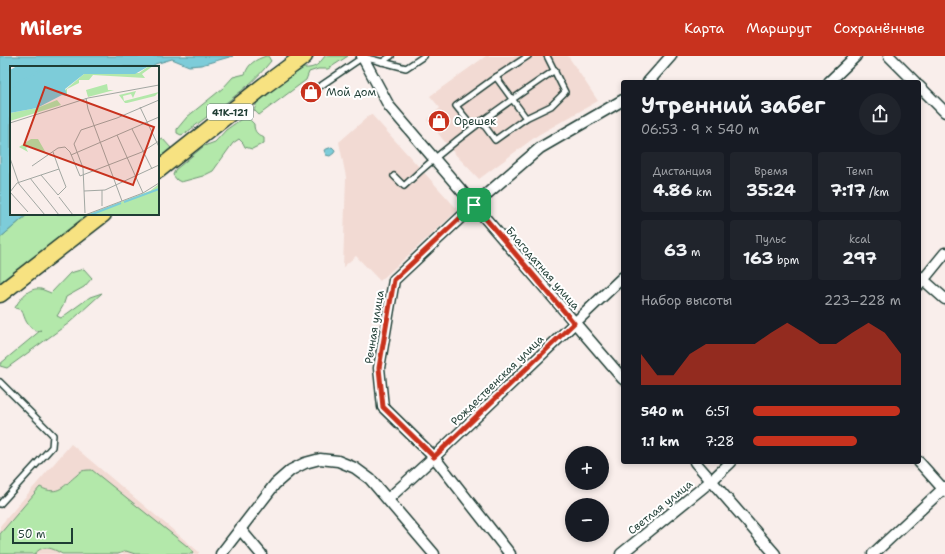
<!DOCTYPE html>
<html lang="ru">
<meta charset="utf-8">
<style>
:root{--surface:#171b24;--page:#20242c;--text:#f1f3f6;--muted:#9ea1a6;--accent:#c8321e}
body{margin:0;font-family:"Shantell Sans",sans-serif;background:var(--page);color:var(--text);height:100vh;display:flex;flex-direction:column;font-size:15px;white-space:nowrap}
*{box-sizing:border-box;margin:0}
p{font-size:13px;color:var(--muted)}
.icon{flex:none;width:22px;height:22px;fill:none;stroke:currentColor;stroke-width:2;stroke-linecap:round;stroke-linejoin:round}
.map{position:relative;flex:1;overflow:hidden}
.sheet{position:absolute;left:621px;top:24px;width:300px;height:384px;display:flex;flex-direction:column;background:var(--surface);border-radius:4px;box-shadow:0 2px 6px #0003}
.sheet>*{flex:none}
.fabs{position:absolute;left:565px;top:390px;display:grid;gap:8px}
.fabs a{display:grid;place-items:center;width:44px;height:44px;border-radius:50%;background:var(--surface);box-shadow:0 2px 6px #0003;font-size:20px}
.scale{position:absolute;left:12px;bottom:10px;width:61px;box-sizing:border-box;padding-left:4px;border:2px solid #1f3d34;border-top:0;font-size:11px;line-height:14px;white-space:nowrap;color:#1f3d34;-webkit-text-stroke:3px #fff;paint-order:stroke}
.pin{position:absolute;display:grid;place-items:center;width:34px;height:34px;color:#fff;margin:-17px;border-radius:8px;box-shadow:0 2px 6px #0006}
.round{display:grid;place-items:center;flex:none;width:42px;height:42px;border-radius:21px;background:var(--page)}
.head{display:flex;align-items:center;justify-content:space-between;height:68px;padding:0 20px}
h1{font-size:22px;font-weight:700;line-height:30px}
.figures{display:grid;grid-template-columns:repeat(3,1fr);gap:6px;height:68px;padding:4px 20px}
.figures div{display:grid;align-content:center;border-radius:4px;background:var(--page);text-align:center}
.figures b{font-size:17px;font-weight:700}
.figures small{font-size:11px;font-weight:400}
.figures p{font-size:11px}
.chart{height:112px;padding:8px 20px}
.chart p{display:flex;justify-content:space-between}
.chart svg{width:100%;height:72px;margin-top:4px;fill:var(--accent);opacity:.7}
ul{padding:0 20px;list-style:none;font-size:13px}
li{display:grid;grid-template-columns:64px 48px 1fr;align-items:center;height:30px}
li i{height:10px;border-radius:5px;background:var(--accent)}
header{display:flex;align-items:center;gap:24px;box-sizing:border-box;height:56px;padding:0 20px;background:var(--accent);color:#fff}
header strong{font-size:19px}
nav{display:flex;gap:22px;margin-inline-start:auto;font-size:14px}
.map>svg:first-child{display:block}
.built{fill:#f2dad3}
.green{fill:#b3e8aa;stroke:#69926f}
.water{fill:#7dccd9;stroke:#579397}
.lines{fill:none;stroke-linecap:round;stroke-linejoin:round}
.lane-casing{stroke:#1f3d34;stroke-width:8}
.street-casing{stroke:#1f3d34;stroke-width:13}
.primary-casing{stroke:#1f3d34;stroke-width:19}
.lane{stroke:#fff;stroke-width:5}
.street{stroke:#fff;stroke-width:10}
.primary{stroke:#f7e281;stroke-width:16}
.route-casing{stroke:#fff;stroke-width:8}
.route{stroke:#c8321e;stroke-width:5}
.labels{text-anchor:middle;stroke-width:4;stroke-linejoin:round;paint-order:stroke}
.shield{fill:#fff;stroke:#627771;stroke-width:1}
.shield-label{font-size:10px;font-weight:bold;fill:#1f3d34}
.poi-label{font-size:11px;fill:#1f3d34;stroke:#fff;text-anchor:start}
.street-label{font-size:11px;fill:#1f3d34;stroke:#fff}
.inset-river{fill:none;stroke:#7dccd9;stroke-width:2}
.inset-road{fill:none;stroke:#a2a7a2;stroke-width:1}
.view{fill:#c8321e;fill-opacity:0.15;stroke:#c8321e;stroke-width:2}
.inset-edge{fill:none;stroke:#1f3d34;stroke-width:2}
</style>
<header>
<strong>Milers</strong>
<nav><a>Карта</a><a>Маршрут</a><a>Сохранённые</a></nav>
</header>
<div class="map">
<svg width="945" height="498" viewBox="0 0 945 498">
<rect width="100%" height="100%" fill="#f9eeeb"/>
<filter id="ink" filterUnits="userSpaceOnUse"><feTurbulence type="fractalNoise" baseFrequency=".025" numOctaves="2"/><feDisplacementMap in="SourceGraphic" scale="8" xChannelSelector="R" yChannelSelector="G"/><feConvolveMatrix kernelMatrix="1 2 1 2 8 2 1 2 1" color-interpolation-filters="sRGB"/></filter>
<g filter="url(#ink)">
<!-- built -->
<g class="built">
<path d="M 486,0 L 568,0 L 598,45 L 538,79 L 479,123 L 454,97 L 427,64 L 440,52 L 430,40 Z"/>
<path d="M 371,58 L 458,154 L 380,225 L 356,200 L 343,211 L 346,121 L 339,86 Z"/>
<path d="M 71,388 L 199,496 L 198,498 L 0,498 L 0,470 Z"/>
</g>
<!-- green -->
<g class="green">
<path d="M 266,0 L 268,0 L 271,5 C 248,35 215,53 186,77 L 181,79 L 177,77 L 177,73 L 187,61 L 223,32 L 233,21 L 245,18 C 249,7 255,4 266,0 Z"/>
<path d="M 325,0 L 348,0 L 328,13 L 318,13 L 309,16 L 306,24 L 259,59 L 254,54 L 258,44 L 284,21 L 296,17 L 304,12 C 315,13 319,8 325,0 Z"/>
<path d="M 244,61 L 249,63 L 254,68 C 254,77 258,78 264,82 L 264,87 L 252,93 L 245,91 L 243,87 L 239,83 L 233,87 L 213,115 L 203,120 L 181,126 L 177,124 L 173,119 L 175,114 L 204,90 L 215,86 L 226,74 Z"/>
<path d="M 162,82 L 171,92 L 158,103 L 158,84 Z"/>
<path d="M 28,158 L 91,158 L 57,184 L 0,230 L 0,182 Z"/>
<path d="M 84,213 L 92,222 L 84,231 L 66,241 L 63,250 L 57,260 L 61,262 L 90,241 L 102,237 L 69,267 L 7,312 L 0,310 L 0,308 L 41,274 L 36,275 C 27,270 25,264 22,254 L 15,252 C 20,242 29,231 41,233 C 44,234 48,236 51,237 L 70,217 Z"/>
<path d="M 92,414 L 192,494 L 193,498 L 135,498 L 126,495 L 118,498 L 62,498 C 53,492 42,488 35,498 L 0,498 L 0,478 L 40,431 C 59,441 64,429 77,419 C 79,417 80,415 82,415 C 85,414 89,414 92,414 Z"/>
</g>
<!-- water -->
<g class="water">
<path d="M 0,0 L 233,0 L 201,9 L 189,10 L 172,3 L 155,8 L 153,11 L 11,11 L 11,158 L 28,158 L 0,182 Z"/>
<path d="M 332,91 L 335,94 L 334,97 L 330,100 L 326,99 L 324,94 Z"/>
</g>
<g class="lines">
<!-- lane casing -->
<g class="lane-casing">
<g id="lane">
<path d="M 382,6 L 391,0"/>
<path d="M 496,21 L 526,62"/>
<path d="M 319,31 L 363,1 L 406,12 L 424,0"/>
<path d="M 481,65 L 495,84 L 526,62 L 551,50 L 565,36 L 547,0"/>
<path d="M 473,71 L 456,50 L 496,21 L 528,0"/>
<path d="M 394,120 L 404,130 C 450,86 502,50 555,14"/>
<path d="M 0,326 L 53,379 L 52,391 L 0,448"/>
</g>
</g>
<!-- street casing -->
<g class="street-casing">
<g id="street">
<path d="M 362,0 L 389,50 L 623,323"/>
<path d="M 889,0 L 915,26"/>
<path d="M 648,26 L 671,0"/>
<path d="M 829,26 L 856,0"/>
<path d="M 919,30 L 945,56"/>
<path d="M 919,220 L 945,243"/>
<path d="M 919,229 L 945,197"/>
<path d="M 695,406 L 775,498"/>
<path d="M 919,406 L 945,435"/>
<path d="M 388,443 L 434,401 L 623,221"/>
<path d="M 240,473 L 261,498"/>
<path d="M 221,498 L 275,428 L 291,414 L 305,407 L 320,403 L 338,405 L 355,412 L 370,423 L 434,498"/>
<path d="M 510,498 L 434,401 L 383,351 L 379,312 L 394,224 L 474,149 L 540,92 L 623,44"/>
<path d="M 621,498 L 711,425 L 731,406"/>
<path d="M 873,498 L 945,431"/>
</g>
</g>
<!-- primary casing -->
<g class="primary-casing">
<g id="primary">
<path d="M 158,114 L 265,29 L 304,0"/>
<path d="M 0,238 L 103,158"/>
</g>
</g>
<!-- lane -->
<use href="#lane" class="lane"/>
<!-- street -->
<use href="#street" class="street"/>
<!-- primary -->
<use href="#primary" class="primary"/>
</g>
</g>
<g class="lines" filter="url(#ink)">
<!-- route casing -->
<g class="route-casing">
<path id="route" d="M 474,149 L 574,267 L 434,401 L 383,351 L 379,312 L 394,224 Z"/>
</g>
<!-- route -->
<use href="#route" class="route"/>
</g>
<!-- icons -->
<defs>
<g id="shop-disc" transform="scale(1.15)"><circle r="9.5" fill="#c8321e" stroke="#fff"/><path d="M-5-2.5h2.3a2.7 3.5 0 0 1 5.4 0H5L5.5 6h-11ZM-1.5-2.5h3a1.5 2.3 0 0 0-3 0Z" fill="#fff"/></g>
</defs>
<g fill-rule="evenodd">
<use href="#shop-disc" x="311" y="36"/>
<use href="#shop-disc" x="439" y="65"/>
</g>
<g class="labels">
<!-- shield labels -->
<rect class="shield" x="207" y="48" width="46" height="16" rx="3"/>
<g class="shield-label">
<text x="230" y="60">41К-121</text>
</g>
<!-- poi labels -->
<g class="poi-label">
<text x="326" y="40">Мой дом</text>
<text x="454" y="69">Орешек</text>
</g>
<!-- street labels -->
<g class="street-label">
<text transform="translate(543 212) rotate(49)" y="4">Благодатная улица</text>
<text transform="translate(374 271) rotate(-81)" y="4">Речная улица</text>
<text transform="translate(497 324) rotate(-44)" y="4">Рождественская улица</text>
<text transform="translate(660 451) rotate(-39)" y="4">Светлая улица</text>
</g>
</g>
<!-- overview -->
<g transform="translate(10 10)">
<rect width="149" height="149" fill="#f9eeeb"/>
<path d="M 139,0 L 143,0 L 132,8 L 135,12 L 83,9 L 79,14 L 69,14 L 69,17 L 57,23 L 57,29 L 54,25 L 74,8 L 129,7 ZM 97,18 L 98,24 L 104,24 L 78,31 L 76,24 ZM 126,25 L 123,32 L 121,28 L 113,30 L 114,35 L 149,26 L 145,30 L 117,37 L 115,37 L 109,29 ZM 47,34 L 51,39 L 0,55 L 0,47 L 27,42 ZM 21,73 L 28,73 L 36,87 L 19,80 L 16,82 L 18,86 L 9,81 ZM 149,118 L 149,149 L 76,149 L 140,125 Z" fill="#b3e8aa"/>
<path d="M 7,0 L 139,0 L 125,8 L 74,8 L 55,23 L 57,29 L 62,31 L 52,29 L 27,42 L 0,47 L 0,4 Z" fill="#7dccd9"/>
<path class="inset-river" d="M 0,22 L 38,0M 114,136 L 149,123M 80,149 L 111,137"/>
<path class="inset-road" d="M 76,32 L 78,43 L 112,135M 130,41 L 149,81M 0,57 L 78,32 L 149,19M 122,63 L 142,103M 107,69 L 133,127M 61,89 L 149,51M 0,92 L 9,118 L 35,149M 22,100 L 48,82 L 55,81 L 60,86 L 70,110 L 132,86 L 149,75M 31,109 L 48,129 L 56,121 L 49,103M 20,112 L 49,149M 74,125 L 95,124 L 149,99M 0,126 L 7,117 L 49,103 L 43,86M 0,126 L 18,146M 49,131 L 63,149M 92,140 L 92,124M 75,147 L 73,102 L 64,78 L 71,64 L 107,52 L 149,34M 75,149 L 133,127 L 149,117"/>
<path class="view" d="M 35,21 L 144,61 L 123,119 L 14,79 Z"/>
<rect width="149" height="149" class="inset-edge"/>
</g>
</svg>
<div class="fabs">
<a>+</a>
<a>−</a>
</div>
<div class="scale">50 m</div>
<div class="pin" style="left:474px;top:149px;background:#1e9e55"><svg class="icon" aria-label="arrive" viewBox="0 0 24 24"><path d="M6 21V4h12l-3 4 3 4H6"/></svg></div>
<section class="sheet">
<div class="head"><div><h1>Утренний забег</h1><p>06:53 · 9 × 540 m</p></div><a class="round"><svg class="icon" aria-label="share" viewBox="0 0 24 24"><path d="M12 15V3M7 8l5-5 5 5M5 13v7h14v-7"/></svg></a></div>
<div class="figures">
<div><p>Дистанция</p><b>4.86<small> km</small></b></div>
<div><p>Время</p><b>35:24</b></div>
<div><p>Темп</p><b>7:17<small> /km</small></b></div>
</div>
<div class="figures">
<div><b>63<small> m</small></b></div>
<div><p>Пульс</p><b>163<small> bpm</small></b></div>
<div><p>kcal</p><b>297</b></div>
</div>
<div class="chart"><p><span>Набор высоты</span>223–228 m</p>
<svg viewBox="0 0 160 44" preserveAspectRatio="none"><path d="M0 44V25L10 38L20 38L30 25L40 19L50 19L60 19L70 19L80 12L90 6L100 12L110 19L120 19L130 12L140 6L150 12L160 25V44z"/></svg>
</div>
<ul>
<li><b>540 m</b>6:51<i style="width:99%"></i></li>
<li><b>1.1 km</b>7:28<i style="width:70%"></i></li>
</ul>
</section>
</div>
